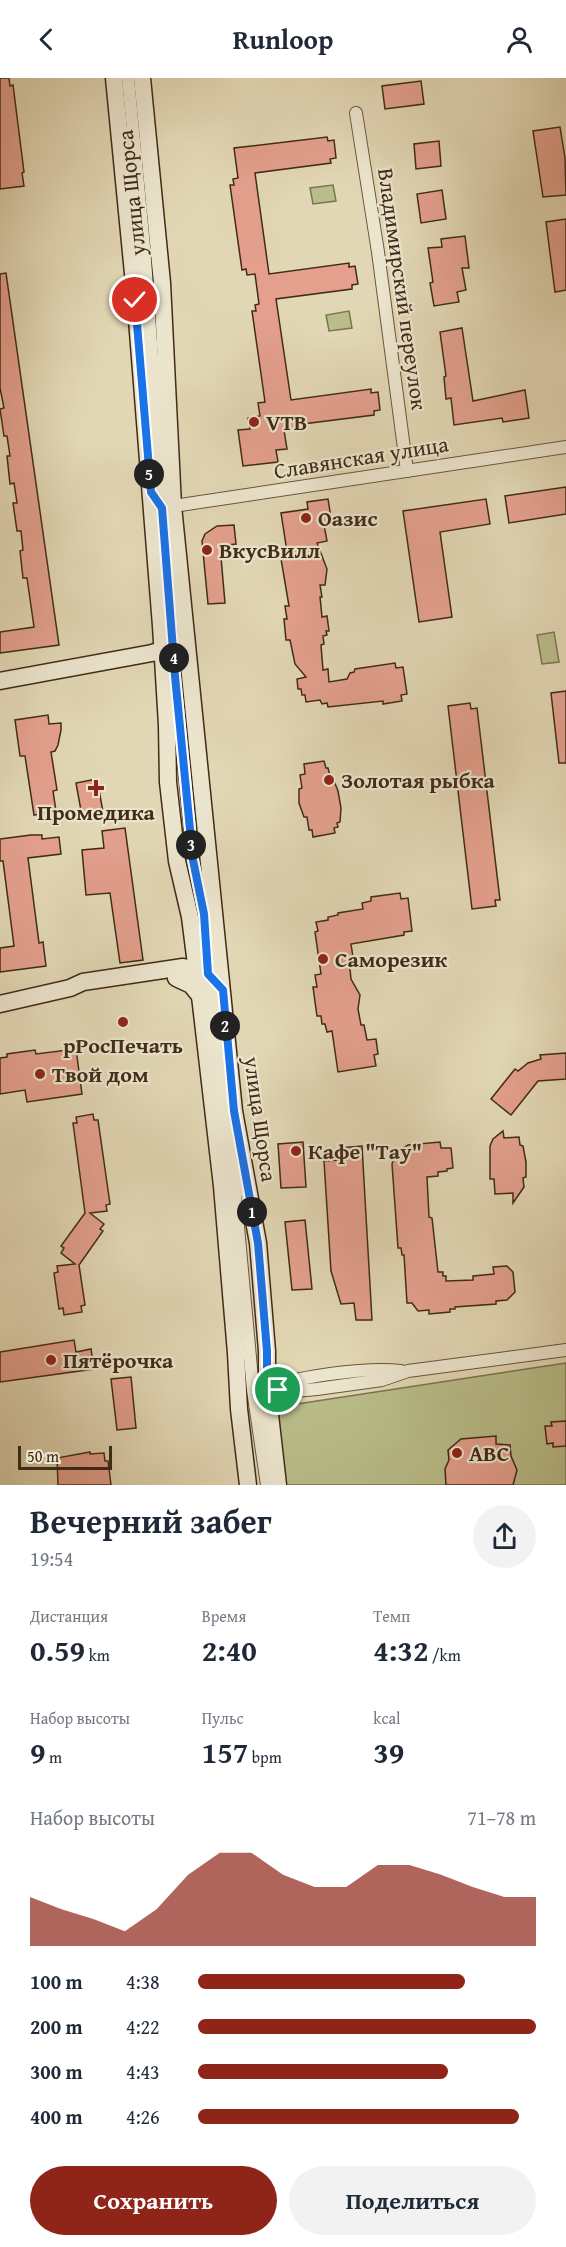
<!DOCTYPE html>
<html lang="ru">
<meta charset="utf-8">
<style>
:root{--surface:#fff;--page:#f2f2f3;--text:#1f2937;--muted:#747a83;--accent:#8f2418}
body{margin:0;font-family:"Gentium Book Plus",serif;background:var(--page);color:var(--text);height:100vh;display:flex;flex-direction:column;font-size:22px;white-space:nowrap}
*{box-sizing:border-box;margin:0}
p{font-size:20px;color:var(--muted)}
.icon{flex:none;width:33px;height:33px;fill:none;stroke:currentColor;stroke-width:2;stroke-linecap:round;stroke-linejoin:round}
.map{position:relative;height:1407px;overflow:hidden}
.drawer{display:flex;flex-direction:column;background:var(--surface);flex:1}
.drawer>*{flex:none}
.scale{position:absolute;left:18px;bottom:15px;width:94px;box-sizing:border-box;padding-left:6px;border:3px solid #402b17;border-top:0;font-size:16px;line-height:21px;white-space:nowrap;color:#402b17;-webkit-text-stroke:4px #ece5ce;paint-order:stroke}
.pin{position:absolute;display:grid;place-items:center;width:51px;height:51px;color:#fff;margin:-26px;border:3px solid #fff;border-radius:50%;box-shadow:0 2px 6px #0007}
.km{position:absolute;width:30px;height:30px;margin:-15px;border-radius:50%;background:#222;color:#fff;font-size:16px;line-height:30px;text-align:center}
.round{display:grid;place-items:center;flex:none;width:63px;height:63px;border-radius:32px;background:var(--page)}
.headline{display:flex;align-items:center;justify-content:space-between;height:102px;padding:0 30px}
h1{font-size:33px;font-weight:600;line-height:45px}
.stats{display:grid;grid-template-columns:repeat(3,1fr);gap:9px;height:102px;padding:6px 30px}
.stats div{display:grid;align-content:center}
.stats b{font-size:30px;font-weight:600}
.stats small{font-size:16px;font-weight:400}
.stats p{font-size:16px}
.chart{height:168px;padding:12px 30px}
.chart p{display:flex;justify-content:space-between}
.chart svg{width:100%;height:108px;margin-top:6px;fill:var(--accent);opacity:.7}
.button{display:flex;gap:12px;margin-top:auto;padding:12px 30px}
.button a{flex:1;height:69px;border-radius:36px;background:var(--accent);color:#fff;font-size:24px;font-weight:600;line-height:69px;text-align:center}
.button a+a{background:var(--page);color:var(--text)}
ul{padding:0 30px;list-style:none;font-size:20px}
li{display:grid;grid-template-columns:96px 72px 1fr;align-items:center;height:45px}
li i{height:15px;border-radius:8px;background:var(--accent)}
header{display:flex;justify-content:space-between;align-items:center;height:78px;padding:0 30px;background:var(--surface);font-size:27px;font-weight:600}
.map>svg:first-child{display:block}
.green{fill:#b9bd89;stroke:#7c7450;stroke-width:1.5}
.building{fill:#e4a08d;stroke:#402b17;stroke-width:1.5}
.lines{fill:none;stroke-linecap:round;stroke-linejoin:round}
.street-casing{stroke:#68563e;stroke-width:14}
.secondary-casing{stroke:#402b17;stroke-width:19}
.street{stroke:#ece5ce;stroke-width:12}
.secondary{stroke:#ece5ce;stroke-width:16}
.route-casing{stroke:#fff;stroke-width:12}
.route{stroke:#1a73e8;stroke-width:8}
.poi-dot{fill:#8f2418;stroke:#ece5ce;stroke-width:2}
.labels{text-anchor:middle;stroke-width:4.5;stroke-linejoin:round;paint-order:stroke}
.street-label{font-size:22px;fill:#402b17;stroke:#ece5ce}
.poi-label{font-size:22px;font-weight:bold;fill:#402b17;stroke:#ece5ce;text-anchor:start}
</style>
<header><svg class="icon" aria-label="back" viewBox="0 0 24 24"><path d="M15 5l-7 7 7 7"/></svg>Runloop<svg class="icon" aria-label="person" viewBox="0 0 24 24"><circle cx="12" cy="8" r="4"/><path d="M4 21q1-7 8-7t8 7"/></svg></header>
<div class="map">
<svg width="566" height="1407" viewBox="0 0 566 1407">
<rect width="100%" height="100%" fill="#e2d7b4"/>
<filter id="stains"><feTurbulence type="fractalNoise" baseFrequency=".00333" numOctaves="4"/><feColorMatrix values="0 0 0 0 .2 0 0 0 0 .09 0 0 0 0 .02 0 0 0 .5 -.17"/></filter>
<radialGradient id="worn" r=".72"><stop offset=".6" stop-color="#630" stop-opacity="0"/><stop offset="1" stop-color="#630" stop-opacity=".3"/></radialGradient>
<!-- green -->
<g class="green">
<path d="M 333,107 L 336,123 L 313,126 L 310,110 Z"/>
<path d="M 349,233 L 352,250 L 329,253 L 326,237 Z"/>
<path d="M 554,554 L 559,584 L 542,586 L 537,557 Z"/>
<path d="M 566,1285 L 566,1407 L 283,1407 L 275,1337 L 278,1330 L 284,1328 Z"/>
</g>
<!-- building -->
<g class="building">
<path d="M 0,0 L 9,0 L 10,8 L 13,7 L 24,94 L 22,95 L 24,108 L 0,111 Z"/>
<path d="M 421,3 L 424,26 L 385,31 L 382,8 Z"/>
<path d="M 560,49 L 565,80 L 566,117 L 543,119 L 533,53 Z"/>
<path d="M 327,59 L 328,63 L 334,62 L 336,80 L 330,81 L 331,85 L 255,95 L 269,196 L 349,185 L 349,189 L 355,188 L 358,206 L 352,207 L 352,211 L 276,221 L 291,322 L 371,311 L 371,315 L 378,314 L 380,332 L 374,333 L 374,337 L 295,347 L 295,350 L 284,352 L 287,371 L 276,372 L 278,384 L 243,388 L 238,352 L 250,351 L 248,340 L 260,338 L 258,325 L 265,324 L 252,233 L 256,233 L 255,227 L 259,226 L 255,196 L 247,197 L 246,191 L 242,192 L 230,107 L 234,107 L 233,101 L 238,100 L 234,70 Z"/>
<path d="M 439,63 L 441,88 L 416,91 L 414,66 Z"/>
<path d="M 442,112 L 446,141 L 421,145 L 417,116 Z"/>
<path d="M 566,141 L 566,212 L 555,214 L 546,144 Z"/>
<path d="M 465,158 L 469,190 L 462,190 L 466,212 L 457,214 L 459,224 L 434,228 L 430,205 L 433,204 L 428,170 L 442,169 L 441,161 Z"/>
<path d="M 6,195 L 59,567 L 0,575 L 0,554 L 34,549 L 27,500 L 23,500 L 20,473 L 23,472 L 21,453 L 17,453 L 13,425 L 17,425 L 14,405 L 10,406 L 7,378 L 10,378 L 7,358 L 4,358 L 0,331 L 4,330 L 0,310 L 0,196 Z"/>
<path d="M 462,250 L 473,323 L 525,312 L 529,340 L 503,344 L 502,340 L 454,347 L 451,320 L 446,321 L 444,299 L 446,298 L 440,254 Z"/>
<path d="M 566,409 L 566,436 L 509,445 L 505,418 Z"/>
<path d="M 328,421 L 332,446 L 324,447 L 327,463 L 317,465 L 327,491 L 325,507 L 320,507 L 322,519 L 320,519 L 322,539 L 327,538 L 329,553 L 326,553 L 327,557 L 323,558 L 324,566 L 321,567 L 323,592 L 328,591 L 329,604 L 347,601 L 350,595 L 354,594 L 355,591 L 395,585 L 396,590 L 403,589 L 407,616 L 401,617 L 402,623 L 383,626 L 383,623 L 328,629 L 327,625 L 322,626 L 320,622 L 306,624 L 305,617 L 302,617 L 301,611 L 298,611 L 297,601 L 306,599 L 295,586 L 290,562 L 286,562 L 284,541 L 287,541 L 285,528 L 289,528 L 281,481 L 288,480 L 281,435 L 308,431 L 307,424 Z"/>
<path d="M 486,421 L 490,446 L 440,454 L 452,539 L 419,544 L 403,433 Z"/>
<path d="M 234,447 L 236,466 L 220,468 L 225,525 L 208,526 L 202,463 L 205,456 L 217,448 Z"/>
<path d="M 566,613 L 566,685 L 559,685 L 551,615 Z"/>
<path d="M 470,625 L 471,631 L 477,630 L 500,822 L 495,822 L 496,828 L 472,831 L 448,628 Z"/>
<path d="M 48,637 L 49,646 L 61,645 L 61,652 L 58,667 L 55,673 L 51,674 L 57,712 L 53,713 L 56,733 L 34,737 L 25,678 L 20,678 L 15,642 Z"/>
<path d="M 324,683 L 326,690 L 328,690 L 330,698 L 332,698 L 338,713 L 341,730 L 340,744 L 337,745 L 338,749 L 334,750 L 335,755 L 313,759 L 312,752 L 309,752 L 307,739 L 304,739 L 299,725 L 299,711 L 302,710 L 300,697 L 305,696 L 304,686 Z"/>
<path d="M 97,701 L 103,734 L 82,738 L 76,705 Z"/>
<path d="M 125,750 L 143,882 L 120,885 L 110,815 L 86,817 L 82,772 L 104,770 L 102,753 Z"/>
<path d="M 31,757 L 42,757 L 42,761 L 59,759 L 61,776 L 28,780 L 39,865 L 43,864 L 46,888 L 0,894 L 0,870 L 14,868 L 3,783 L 0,783 L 0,761 Z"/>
<path d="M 400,815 L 401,821 L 408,820 L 412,853 L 404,854 L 404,857 L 351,866 L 353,879 L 349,881 L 351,901 L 360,917 L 358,931 L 361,947 L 364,947 L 367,962 L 376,961 L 378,976 L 374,977 L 376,988 L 338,994 L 332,953 L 327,954 L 325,946 L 322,946 L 321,938 L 317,938 L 313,909 L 317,909 L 315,897 L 321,896 L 315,854 L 318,853 L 316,844 L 328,842 L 328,839 L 338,837 L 338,835 L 363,831 L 362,825 L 371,823 L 371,819 Z"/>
<path d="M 76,971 L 82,1016 L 27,1024 L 25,1012 L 0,1016 L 0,980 L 7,979 L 7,976 L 35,972 L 36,976 Z"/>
<path d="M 566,975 L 566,1001 L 538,1003 L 511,1037 L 491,1021 L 515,991 L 518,993 L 528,985 L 541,981 L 540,977 Z"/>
<path d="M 93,1036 L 94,1042 L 98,1042 L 110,1126 L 106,1127 L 107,1133 L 90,1135 L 104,1146 L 100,1151 L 103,1153 L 79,1187 L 85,1227 L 81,1228 L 82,1234 L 64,1237 L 63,1230 L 59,1231 L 54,1195 L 58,1194 L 57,1188 L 75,1186 L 61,1175 L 64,1170 L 61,1168 L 85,1135 L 73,1045 L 77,1045 L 76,1039 Z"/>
<path d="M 503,1053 L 504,1060 L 519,1059 L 520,1067 L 523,1068 L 526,1084 L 526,1099 L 523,1100 L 524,1109 L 513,1125 L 513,1115 L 495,1116 L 494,1101 L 490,1101 L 490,1068 L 493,1061 Z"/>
<path d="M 303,1064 L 306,1109 L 281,1110 L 278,1066 Z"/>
<path d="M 440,1064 L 441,1070 L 451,1070 L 453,1090 L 447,1091 L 447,1093 L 438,1094 L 438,1098 L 427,1099 L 429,1139 L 432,1140 L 438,1194 L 443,1194 L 443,1198 L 446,1198 L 446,1203 L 473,1202 L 473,1198 L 494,1196 L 493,1189 L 507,1188 L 513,1194 L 515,1214 L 507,1222 L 496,1223 L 496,1226 L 455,1229 L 455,1231 L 450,1231 L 450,1234 L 429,1236 L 429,1232 L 418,1233 L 412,1225 L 407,1225 L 404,1177 L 402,1177 L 401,1170 L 398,1170 L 392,1086 L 396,1074 L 408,1067 Z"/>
<path d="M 362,1068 L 372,1242 L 356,1242 L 354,1225 L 341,1226 L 331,1193 L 324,1083 L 339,1082 L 339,1070 Z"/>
<path d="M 305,1142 L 312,1211 L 292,1212 L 285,1144 Z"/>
<path d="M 74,1262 L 76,1274 L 91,1271 L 94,1291 L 0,1304 L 0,1274 Z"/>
<path d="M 131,1299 L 136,1350 L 117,1352 L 111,1301 Z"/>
<path d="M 566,1343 L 566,1368 L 553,1369 L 553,1365 L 547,1366 L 545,1348 L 552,1348 L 551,1344 Z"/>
<path d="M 496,1358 L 496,1366 L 510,1367 L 511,1378 L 517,1392 L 513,1407 L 446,1407 L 445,1391 L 449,1382 L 448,1372 L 461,1361 Z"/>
<path d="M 90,1374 L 90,1376 L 104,1375 L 105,1383 L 108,1383 L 111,1407 L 58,1407 L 57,1380 Z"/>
</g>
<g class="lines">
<!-- street casing -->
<g class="street-casing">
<g id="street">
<path d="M 128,0 L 144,168 L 175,598 L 193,782 L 204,836 L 221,1026 L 234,1105 L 253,1312 L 267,1407"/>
<path d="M 356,35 L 378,174 L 407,393"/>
<path d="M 167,429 L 566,369"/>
<path d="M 267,1310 L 285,1314 L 317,1311 L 382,1302 L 408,1293 L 566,1272"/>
<path d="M 268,1310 C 301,1298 366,1289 401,1293"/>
</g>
</g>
<!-- secondary casing -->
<g class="secondary-casing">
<g id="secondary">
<path d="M 114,0 L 135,216 L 161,548 L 167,647 L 168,704 L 177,783 L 190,839 L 200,918 L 222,1108 L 236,1275 L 239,1331 L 248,1407"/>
<path d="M 142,0 L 162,205 L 173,428 L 234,1033 L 258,1165 L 267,1273 L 267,1310 L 278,1407"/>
<path d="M 0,603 L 152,575 L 173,569 L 186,560"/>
<path d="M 176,900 L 191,907 L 200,918"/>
<path d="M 0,926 L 70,910 L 83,904 L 183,889 L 204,895"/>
</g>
</g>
<!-- street -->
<use href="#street" class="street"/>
<!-- secondary -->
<use href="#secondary" class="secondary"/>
</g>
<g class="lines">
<!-- route casing -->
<g class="route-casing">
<path id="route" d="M 135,222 L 151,414 L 162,430 L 175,598 L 193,782 L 204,836 L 208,896 L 223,912 L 234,1033 L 258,1165 L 267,1273 L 267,1310 L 278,1312"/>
</g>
<!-- route -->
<use href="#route" class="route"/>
</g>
<!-- markers -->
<g class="poi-dot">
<circle cx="254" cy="344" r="6"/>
<circle cx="306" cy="440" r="6"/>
<circle cx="207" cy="472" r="6"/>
<circle cx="329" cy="702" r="6"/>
<path d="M93 701h6v6h6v6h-6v6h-6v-6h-6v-6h6z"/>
<circle cx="323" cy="881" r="6"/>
<circle cx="123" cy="944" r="6"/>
<circle cx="40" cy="996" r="6"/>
<circle cx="296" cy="1073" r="6"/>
<circle cx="51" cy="1282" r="6"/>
<circle cx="457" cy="1375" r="6"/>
</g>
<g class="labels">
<!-- street labels -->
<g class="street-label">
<text transform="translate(131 115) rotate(-96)" y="8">улица Щорса</text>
<text transform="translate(403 211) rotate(82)" y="8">Владимирский переулок</text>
<text transform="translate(361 379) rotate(-9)" y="8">Славянская улица</text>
<text transform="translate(261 1041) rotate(82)" y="8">улица Щорса</text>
</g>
<!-- poi labels -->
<g class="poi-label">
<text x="266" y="352">VTB</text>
<text x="318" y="448">Оазис</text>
<text x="219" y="480">ВкусВилл</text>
<text x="341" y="710">Золотая рыбка</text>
<text x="96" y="742" text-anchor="middle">Промедика</text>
<text x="335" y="889">Саморезик</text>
<text x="123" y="975" text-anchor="middle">рРосПечать</text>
<text x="52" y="1004">Твой дом</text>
<text x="308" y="1081">Кафе "Тау"</text>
<text x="63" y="1290">Пятёрочка</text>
<text x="469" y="1383">АВС</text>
</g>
</g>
<rect width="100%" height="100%" filter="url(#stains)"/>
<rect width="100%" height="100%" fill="url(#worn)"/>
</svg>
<div class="scale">50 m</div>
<div class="pin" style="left:278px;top:1312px;background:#1e9e55"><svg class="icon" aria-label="arrive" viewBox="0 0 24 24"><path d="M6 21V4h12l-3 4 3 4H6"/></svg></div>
<div class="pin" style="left:135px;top:222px;background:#d93025"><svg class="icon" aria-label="check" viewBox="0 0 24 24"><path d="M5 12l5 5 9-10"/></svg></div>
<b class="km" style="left:252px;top:1134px">1</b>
<b class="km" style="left:225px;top:948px">2</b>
<b class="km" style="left:191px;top:767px">3</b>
<b class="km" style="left:174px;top:580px">4</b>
<b class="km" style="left:149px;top:396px">5</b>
</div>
<section class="drawer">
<div class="headline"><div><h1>Вечерний забег</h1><p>19:54</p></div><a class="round"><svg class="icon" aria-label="share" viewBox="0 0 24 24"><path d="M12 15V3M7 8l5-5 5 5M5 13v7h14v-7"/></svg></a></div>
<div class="stats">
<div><p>Дистанция</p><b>0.59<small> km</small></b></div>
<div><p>Время</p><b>2:40</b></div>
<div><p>Темп</p><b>4:32<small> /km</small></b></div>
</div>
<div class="stats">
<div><p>Набор высоты</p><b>9<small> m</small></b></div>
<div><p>Пульс</p><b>157<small> bpm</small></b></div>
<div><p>kcal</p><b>39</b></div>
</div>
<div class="chart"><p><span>Набор высоты</span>71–78 m</p>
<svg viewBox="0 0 160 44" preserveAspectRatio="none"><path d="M0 44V24L10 29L20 33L30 38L40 29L50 15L60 6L70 6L80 15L90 20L100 20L110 11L120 11L130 15L140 20L150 24L160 24V44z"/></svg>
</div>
<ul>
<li><b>100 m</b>4:38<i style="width:79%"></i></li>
<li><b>200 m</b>4:22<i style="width:100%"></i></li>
<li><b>300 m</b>4:43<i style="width:74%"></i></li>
<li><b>400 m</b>4:26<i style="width:95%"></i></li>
</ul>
<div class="button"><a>Сохранить</a><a>Поделиться</a></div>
</section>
